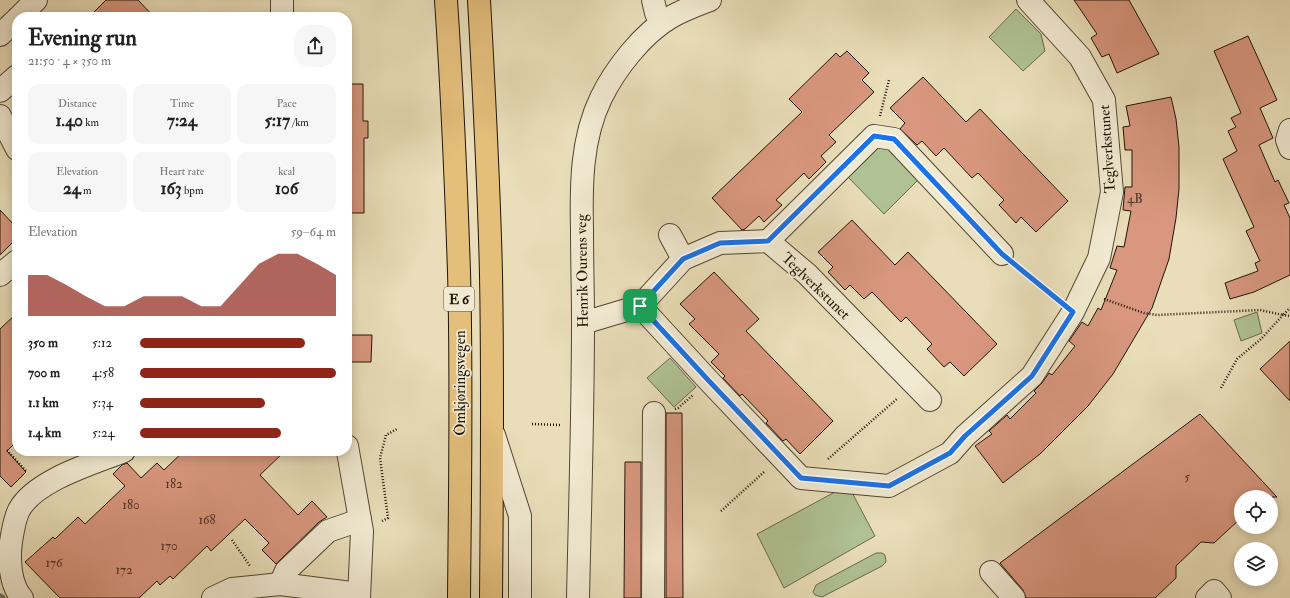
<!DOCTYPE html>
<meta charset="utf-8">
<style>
:root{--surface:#fff;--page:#f6f6f6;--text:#222;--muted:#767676;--accent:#8f2418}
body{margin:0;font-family:"IM FELL Double Pica",serif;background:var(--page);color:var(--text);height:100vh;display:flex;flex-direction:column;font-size:15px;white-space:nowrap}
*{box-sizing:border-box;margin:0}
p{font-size:13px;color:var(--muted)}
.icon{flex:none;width:22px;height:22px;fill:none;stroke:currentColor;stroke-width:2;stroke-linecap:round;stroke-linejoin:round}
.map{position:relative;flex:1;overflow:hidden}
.drawer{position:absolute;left:12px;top:12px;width:340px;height:444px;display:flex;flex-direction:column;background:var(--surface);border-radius:16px;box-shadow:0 2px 10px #0003}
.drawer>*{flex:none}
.tools{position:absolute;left:1234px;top:490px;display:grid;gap:8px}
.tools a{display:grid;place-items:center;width:44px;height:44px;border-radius:50%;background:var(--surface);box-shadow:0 2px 10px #0003;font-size:20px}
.pin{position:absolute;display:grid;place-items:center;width:34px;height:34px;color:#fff;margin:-17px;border-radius:8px;box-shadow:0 2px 6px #0006}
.round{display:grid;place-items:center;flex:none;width:42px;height:42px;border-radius:16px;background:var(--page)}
.headline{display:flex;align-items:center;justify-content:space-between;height:68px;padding:0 16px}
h1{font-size:22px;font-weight:700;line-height:30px}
.stats{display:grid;grid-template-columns:repeat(3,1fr);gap:6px;height:68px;padding:4px 16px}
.stats div{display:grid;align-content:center;border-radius:10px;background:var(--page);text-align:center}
.stats b{font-size:17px;font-weight:700}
.stats small{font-size:11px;font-weight:400}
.stats p{font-size:11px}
.chart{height:112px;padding:8px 16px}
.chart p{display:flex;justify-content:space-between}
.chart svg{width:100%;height:72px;margin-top:4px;fill:var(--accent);opacity:.7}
ul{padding:0 16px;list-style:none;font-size:13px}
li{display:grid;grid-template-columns:64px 48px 1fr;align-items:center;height:30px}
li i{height:10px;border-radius:5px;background:var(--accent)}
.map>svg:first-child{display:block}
.green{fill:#b0c294;stroke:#686b4c}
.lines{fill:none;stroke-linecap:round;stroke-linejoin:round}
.stream{stroke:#687969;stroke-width:7}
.building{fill:#d8977e;stroke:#201405}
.minor-casing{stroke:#524632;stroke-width:24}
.highway-casing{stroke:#201405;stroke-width:24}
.path{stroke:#201405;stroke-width:2.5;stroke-dasharray:1 2;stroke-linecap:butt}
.minor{stroke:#f1ead2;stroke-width:22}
.highway{stroke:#e4bf7c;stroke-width:22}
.route-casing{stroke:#fff;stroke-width:8}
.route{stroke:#1a73e8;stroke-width:5}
.labels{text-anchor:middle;stroke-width:3.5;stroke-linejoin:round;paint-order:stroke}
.number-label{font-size:13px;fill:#4e3523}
.shield{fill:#f1ead2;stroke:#5f5442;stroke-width:1}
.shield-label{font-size:14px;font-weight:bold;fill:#201405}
.street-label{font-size:15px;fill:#201405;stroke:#f1ead2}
</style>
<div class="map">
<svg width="1290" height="598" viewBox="0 0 1290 598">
<rect width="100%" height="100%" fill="#e9deb9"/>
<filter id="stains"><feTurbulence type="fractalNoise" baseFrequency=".005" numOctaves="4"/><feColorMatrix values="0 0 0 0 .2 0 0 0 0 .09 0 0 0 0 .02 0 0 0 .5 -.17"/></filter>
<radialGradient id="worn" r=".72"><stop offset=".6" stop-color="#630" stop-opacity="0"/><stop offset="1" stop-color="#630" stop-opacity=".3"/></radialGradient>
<!-- green -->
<g class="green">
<path d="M 1016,9 L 1041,34 L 1045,51 L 1023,71 L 989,37 Z"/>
<path d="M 875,144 L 893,146 L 921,177 L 884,214 L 845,174 Z"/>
<path d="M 1257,312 L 1262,333 L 1241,341 L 1234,320 Z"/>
<path d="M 670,358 L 696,387 L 674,407 L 647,378 Z"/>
<path d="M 848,485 L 875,536 L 784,588 L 757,534 Z"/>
<path d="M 876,553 L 882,553 L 885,555 L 886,562 L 882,566 L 822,597 L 815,595 L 813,592 L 816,585 Z"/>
</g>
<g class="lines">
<!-- stream -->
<path class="stream" d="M 0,597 L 2,598"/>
</g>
<!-- building -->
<g class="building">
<path d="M 106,0 L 138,0 L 154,17 L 89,17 Z"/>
<path d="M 1074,0 L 1129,0 L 1159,54 L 1117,73 L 1109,54 L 1102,57 L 1091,38 L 1097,34 Z"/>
<path d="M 1248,36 L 1277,100 L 1260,108 L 1273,138 L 1259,145 L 1275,182 L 1278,180 L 1289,203 L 1284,205 L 1290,218 L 1290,275 L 1254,292 L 1230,299 L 1225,283 L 1258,271 L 1255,263 L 1260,261 L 1246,231 L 1254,227 L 1223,159 L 1237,151 L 1228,131 L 1236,127 L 1231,118 L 1241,113 L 1214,51 Z"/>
<path d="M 847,51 L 869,73 L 862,80 L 874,92 L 829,135 L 836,142 L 821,156 L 826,162 L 809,179 L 804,173 L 776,200 L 782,205 L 764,222 L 759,216 L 745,229 L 742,230 L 712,198 L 802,112 L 789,99 L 836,53 L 840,57 Z"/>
<path d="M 923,77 L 966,122 L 980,109 L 1068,201 L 1036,232 L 1021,217 L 1016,223 L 999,205 L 1004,200 L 978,173 L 972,178 L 944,148 L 936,156 L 922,141 L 917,145 L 900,129 L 905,123 L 890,108 Z"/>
<path d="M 347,84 L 363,84 L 363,121 L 368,121 L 368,138 L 364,138 L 364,213 L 347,213 Z"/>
<path d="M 1171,97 L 1176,119 L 1179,147 L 1179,189 L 1176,218 L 1169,259 L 1152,308 L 1113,374 L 1088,406 L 1040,454 L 1003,483 L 975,446 L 992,434 L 989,431 L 1007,415 L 1010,419 L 1036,393 L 1034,391 L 1042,383 L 1049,373 L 1052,375 L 1075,346 L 1069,341 L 1082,322 L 1088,326 L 1098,308 L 1101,310 L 1117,270 L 1110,268 L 1117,246 L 1124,247 L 1131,211 L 1123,210 L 1125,187 L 1132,187 L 1132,150 L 1125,150 L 1123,127 L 1130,126 L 1126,106 Z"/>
<path d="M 0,210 L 17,228 L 17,238 L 0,255 Z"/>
<path d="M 852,220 L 895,265 L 908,252 L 997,344 L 964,376 L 950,362 L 944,367 L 927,349 L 932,344 L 906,317 L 901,322 L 872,292 L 864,299 L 850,285 L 845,290 L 828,272 L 833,267 L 818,252 Z"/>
<path d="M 714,272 L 759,319 L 746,331 L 833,421 L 800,454 L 786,439 L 783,441 L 766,423 L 768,421 L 742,394 L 740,396 L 723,378 L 725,376 L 711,362 L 719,354 L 689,324 L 695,319 L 680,304 Z"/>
<path d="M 17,313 L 17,441 L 7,451 L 26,472 L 11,487 L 0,476 L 0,329 Z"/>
<path d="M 347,335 L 372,335 L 371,362 L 347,362 Z"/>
<path d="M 1290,341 L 1290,401 L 1260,369 Z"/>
<path d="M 666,413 L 682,413 L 683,598 L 666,598 Z"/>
<path d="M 1200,414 L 1277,497 L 1241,497 L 1241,518 L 1214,543 L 1201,542 L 1176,566 L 1176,578 L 1155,598 L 1026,598 L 1023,590 L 1000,563 Z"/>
<path d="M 184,451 L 285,451 L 260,475 L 298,515 L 312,501 L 327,517 L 319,522 L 276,564 L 262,550 L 269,543 L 245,519 L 211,551 L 207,546 L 173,579 L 170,576 L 160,585 L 157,581 L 139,598 L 60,598 L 25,562 L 53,537 L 55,539 L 78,517 L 85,524 L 125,486 L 113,474 L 122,465 L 127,463 L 141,478 L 157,463 L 164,470 Z"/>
<path d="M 625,462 L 641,462 L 641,598 L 624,598 Z"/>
</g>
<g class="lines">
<!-- minor casing -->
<g class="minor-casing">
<g id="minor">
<path d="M 282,0 L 282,17"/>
<path d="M 653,0 L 656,13 L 661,23"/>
<path d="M 19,17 L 36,0"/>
<path d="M 0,35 L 17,19"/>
<path d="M 0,91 L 17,76"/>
<path d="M 0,116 L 17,149"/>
<path d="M 1290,130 L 1287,140 L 1290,148"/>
<path d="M 670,235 L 683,259"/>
<path d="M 768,241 L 874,136 L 894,139 L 1002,254"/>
<path d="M 0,275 L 17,261"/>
<path d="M 640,306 L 683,259 L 720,243 L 768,241 L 807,274 L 930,400"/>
<path d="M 583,323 L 640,306 L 709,381 L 801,478 L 889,486 L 950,453 L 965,436 L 1032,376 L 1073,312 L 1099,258 L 1112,192 L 1104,100 L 1080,57 L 1028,0"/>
<path d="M 494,435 L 520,516 L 520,598"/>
<path d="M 347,446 L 362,531 L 359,598"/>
<path d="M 991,572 L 1014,598"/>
<path d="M 280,584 L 286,571 L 328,531 L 360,520"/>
<path d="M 22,598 C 12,587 10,570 10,555 C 10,544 14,520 19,510 C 35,480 94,463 124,451"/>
<path d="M 213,598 L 232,589 L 280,584 L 359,594"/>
<path d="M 578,598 C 580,506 583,414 583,322 C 583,291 582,261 582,230 C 581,186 581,139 601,98 C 615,69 643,33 671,17 C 683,10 697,5 710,0"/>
<path d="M 653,598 L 654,413"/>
<path d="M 1207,598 L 1214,591 L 1220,598"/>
</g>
</g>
<!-- highway casing -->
<g class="highway-casing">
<g id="highway">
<path d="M 446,0 C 452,90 456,181 459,272 C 462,380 460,489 459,598"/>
<path d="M 479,0 C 484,91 489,183 491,275 C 493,382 492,490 491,598"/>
</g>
</g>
<!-- path -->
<g class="path">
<path d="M 880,116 L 889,80"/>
<path d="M 1019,268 L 1055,298"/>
<path d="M 1104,299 L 1144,313 L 1157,315 L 1260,310 L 1283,315 L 1290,308"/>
<path d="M 1221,388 L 1237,359 L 1261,339 L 1283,315 L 1290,316"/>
<path d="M 675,409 L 678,408 L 693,395"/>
<path d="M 532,424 L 560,425"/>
<path d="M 7,450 L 27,472"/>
<path d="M 828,459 L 898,398"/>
<path d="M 721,511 L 764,472"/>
<path d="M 382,521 L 388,518 L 380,458 L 386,435 L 397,429"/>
<path d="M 232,540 L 250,566"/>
</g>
<!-- minor -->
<use href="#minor" class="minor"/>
<!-- highway -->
<use href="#highway" class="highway"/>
</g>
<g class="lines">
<!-- route casing -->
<g class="route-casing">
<path id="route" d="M 874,136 L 894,139 L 1002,254 L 1073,312 L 1032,376 L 965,436 L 950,453 L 889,486 L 801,478 L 709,381 L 640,306 L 683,259 L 720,243 L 768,241 Z"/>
</g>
<!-- route -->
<use href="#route" class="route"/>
</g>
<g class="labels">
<!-- number labels -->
<g class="number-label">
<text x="1135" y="203">4B</text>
<text x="1187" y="481">5</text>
<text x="174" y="488">182</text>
<text x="131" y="509">180</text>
<text x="207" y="524">168</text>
<text x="169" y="550">170</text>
<text x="54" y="567">176</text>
<text x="124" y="574">172</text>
</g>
<!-- shield labels -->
<rect class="shield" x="444" y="287" width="30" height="24" rx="3"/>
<g class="shield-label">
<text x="459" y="304">E 6</text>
</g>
<!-- street labels -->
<g class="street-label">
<text transform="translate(1107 149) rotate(-94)" y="5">Teglverkstunet</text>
<text transform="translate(582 271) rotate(-91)" y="5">Henrik Ourens veg</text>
<text transform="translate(816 286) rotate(44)" y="5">Teglverkstunet</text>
<text transform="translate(460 383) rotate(-90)" y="5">Omkjøringsvegen</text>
</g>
</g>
<rect width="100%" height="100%" filter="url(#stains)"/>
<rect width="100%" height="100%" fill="url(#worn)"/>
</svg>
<div class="tools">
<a><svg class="icon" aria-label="locate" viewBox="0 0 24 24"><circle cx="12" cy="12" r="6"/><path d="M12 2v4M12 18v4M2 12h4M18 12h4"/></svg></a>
<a><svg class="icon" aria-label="layers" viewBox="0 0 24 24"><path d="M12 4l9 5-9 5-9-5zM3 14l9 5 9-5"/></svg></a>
</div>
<div class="pin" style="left:640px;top:306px;background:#1e9e55"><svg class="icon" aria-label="arrive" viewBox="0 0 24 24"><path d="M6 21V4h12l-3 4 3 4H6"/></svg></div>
<section class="drawer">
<div class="headline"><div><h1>Evening run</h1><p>21:50 · 4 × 350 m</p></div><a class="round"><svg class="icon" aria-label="share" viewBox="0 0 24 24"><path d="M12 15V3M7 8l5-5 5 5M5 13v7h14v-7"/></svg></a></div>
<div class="stats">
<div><p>Distance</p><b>1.40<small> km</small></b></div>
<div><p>Time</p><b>7:24</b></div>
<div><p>Pace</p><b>5:17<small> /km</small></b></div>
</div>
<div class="stats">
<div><p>Elevation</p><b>24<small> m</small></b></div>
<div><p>Heart rate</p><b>163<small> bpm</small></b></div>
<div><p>kcal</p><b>106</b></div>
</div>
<div class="chart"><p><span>Elevation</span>59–64 m</p>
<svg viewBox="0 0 160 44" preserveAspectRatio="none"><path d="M0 44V19L10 19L20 25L30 32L40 38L50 38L60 32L70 32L80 32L90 38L100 38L110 25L120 12L130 6L140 6L150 12L160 19V44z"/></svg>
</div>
<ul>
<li><b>350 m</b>5:12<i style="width:84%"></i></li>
<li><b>700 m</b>4:58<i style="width:100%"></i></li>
<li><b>1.1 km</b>5:34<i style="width:64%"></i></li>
<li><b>1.4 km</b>5:24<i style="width:72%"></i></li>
</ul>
</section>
</div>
